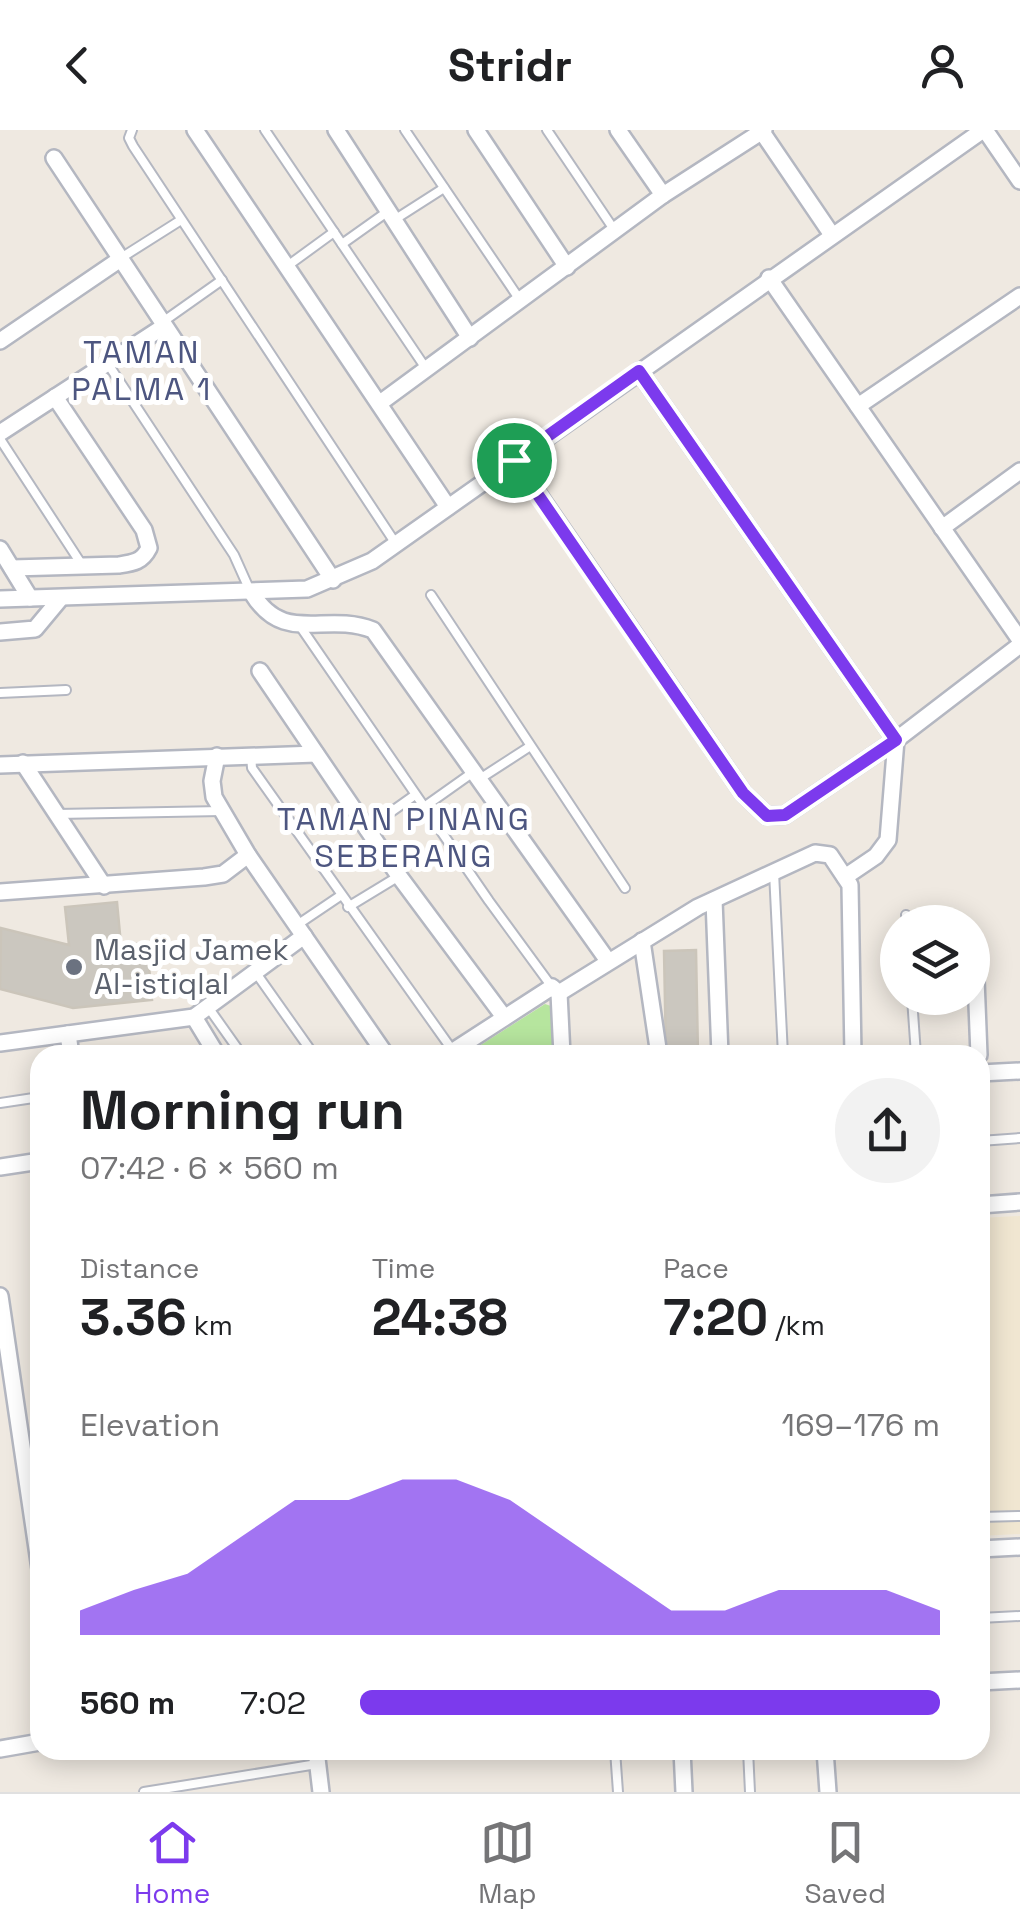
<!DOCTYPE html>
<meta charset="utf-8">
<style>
:root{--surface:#fff;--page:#f2f2f2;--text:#202124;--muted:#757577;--line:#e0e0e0;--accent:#7c3aed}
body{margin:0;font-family:"Space Grotesk",sans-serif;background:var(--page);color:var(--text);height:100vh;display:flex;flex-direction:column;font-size:38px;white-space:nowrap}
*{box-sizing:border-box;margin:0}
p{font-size:32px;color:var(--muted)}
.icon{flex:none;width:55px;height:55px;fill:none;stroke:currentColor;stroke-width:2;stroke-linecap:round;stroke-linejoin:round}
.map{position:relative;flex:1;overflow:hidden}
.side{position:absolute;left:30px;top:915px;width:960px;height:715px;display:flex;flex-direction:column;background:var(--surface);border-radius:30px;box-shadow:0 5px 25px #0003}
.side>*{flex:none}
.tools{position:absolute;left:880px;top:775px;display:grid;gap:20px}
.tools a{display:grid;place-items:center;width:110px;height:110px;border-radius:50%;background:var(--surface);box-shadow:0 5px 25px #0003;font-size:50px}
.pin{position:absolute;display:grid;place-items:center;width:85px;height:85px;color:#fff;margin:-42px;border:5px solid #fff;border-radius:50%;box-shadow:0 2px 10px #0007}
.round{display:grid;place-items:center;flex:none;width:105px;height:105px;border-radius:52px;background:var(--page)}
.overview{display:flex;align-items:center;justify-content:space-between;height:170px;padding:0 50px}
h1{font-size:55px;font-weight:700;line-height:75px}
.stats{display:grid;grid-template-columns:repeat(3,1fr);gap:15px;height:170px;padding:10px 50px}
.stats div{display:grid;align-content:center}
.stats b{font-size:50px;font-weight:700}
.stats small{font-size:28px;font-weight:400}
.stats p{font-size:28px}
.chart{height:280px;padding:20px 50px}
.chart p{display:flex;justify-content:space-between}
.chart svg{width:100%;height:180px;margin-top:10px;fill:var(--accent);opacity:.7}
ul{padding:0 50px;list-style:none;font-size:32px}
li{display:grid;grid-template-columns:160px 120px 1fr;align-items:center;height:75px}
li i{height:25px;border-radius:12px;background:var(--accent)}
header{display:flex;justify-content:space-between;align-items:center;height:130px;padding:0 50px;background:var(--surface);font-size:45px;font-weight:700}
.tab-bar{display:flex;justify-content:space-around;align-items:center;height:140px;border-top:2px solid var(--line);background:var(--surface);font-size:28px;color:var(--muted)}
.tab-bar a{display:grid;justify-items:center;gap:5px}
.tab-bar .current{color:var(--accent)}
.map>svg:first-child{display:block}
.education{fill:#f0e6d1}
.green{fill:#b6e59e}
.building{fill:#cbc7bf;stroke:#cbc5ba;stroke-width:2.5}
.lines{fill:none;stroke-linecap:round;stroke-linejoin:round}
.service-casing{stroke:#b4b7c1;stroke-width:12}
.minor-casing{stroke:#b4b7c1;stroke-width:20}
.service{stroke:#fff;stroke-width:8}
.minor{stroke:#fff;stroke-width:15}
.route-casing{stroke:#fff;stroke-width:20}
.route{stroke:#7c3aed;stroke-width:12}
.worship-dot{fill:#6b7280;stroke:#fff;stroke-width:4}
.labels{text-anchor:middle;stroke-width:10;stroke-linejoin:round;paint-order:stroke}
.worship-label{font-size:30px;fill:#5b616d;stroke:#fff;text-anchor:start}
.neighbourhood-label{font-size:32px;letter-spacing:2.5px;fill:#4d5680;stroke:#fff}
</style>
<header><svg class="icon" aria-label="back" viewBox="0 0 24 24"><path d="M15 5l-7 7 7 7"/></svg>Stridr<svg class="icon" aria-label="person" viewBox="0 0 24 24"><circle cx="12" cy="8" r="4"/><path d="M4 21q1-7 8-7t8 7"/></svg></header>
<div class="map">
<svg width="1020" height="1662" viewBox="0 0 1020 1662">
<rect width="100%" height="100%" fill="#efe9e1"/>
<!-- education -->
<path class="education" d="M 1020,1086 L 1020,1404 L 980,1406 L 980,1088 Z"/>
<!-- green -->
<path class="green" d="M 545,874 L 551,876 L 553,925 L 465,925 Z"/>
<!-- building -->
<g class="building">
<path d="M 117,772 L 121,815 L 147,813 L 152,870 L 73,878 L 0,859 L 1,798 L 69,815 L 65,777 Z"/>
<path d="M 696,820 L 698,925 L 666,925 L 664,821 Z"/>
</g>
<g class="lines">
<!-- service casing -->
<g class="service-casing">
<g id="service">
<path d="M 132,0 L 129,8 L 133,16 L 396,414"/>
<path d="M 265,0 L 427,240"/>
<path d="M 405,0 L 520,170"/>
<path d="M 547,0 L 615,101"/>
<path d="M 394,90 L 444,58"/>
<path d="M 342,114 L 387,82"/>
<path d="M 121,128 L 181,90"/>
<path d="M 286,137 L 334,102"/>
<path d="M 164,191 L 222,150"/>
<path d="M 108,234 L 234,425 L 251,463"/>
<path d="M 0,309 L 82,435"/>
<path d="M 431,465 L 625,758"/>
<path d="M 300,496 L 489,771 L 552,857"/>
<path d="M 0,563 L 66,560"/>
<path d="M 251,625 L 252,638 L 453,921"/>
<path d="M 478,650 L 529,617"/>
<path d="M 424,677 L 472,643"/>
<path d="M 57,684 L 222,681"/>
<path d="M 367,699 L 415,665"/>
<path d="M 774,742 L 783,925"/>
<path d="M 348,777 L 399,746"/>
<path d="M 906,785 L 907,792"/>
<path d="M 297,795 L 340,766"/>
<path d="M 256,843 L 314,925"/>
<path d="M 912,868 L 916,925"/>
<path d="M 208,877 L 242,925"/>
<path d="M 783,925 L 853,922"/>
<path d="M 0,973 L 40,967"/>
<path d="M 980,1011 L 1020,1008"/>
<path d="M 980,1387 L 1020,1386"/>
<path d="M 980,1488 L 1020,1486"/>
<path d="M 615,1620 L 618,1662"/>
<path d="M 748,1620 L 750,1662"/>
<path d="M 144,1662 L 317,1634"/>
</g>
</g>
<!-- minor casing -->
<g class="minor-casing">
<g id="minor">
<path d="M 195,0 L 448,377"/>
<path d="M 336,0 L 470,208"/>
<path d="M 476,0 L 567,137"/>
<path d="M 618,0 L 663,65"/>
<path d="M 985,0 L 1020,51"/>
<path d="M 762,2 L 832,105"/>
<path d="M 54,28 L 333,450"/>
<path d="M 769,148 L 1020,510"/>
<path d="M 0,211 L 119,130"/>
<path d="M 639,241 L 896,610 L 888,710 L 876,726 L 845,747"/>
<path d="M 380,273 L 663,65 L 764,0"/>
<path d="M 858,276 L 1020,166"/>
<path d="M 0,303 L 163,197"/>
<path d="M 515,330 L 743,663 L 767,686 L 785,685 L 896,610 L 1020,515"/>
<path d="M 942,398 L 1020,341"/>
<path d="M 0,419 L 30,468"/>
<path d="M 12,438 L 119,435 C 133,433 142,432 149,418 L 144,400 L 55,267"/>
<path d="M 252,463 C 284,516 324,481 373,500 L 608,831"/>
<path d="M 0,469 L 307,459 L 372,431 L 983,0"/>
<path d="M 0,502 L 35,499 L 60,469"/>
<path d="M 260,541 L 399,746 L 504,887"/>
<path d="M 217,626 L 212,651 L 214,667 L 248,725 L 386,925"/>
<path d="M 23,633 L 104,756"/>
<path d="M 0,635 L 316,624"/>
<path d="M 0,762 L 204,747 L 223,744 L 248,725"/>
<path d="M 714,770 L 720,925"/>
<path d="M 642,811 L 659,925"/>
<path d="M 976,849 L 979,925"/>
<path d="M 559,863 L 562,925"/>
<path d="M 194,887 L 217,925"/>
<path d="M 68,904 L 71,925"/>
<path d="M 0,913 L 194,887 L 304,806"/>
<path d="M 447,925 L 552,857 L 559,863 L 698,777 L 815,723 L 830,725 L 850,755 L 853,925"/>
<path d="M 980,943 L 1020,941"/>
<path d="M 0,1037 L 40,1031"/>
<path d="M 980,1075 L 1020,1072"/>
<path d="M 0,1166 L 40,1439"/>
<path d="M 980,1419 L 1020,1417"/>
<path d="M 980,1552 L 1020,1550"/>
<path d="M 0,1619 L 40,1612"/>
<path d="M 316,1620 L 321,1662"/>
<path d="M 682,1620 L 684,1662"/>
<path d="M 825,1620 L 828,1662"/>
</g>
</g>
<!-- service -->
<use href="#service" class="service"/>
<!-- minor -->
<use href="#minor" class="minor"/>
</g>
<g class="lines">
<!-- route casing -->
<g class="route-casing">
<path id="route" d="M 639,241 L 896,610 L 785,685 L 767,686 L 743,663 L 514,330 Z"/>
</g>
<!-- route -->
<use href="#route" class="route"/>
</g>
<!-- markers -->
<circle class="worship-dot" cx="74" cy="837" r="10"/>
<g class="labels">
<!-- worship labels -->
<g class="worship-label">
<text x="94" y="830">Masjid Jamek<tspan x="94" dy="34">Al-istiqlal</tspan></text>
</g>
<!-- neighbourhood labels -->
<g class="neighbourhood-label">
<text x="142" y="233">TAMAN<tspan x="142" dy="37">PALMA 1</tspan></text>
<text x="404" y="700">TAMAN PINANG<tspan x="404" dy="37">SEBERANG</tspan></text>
</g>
</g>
</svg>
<div class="tools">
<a><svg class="icon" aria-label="layers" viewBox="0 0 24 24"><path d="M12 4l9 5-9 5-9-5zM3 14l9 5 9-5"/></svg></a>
</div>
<div class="pin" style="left:514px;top:330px;background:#1e9e55"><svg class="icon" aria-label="arrive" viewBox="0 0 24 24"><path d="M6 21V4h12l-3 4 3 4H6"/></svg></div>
<section class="side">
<div class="overview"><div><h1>Morning run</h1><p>07:42 · 6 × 560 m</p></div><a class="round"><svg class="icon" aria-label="share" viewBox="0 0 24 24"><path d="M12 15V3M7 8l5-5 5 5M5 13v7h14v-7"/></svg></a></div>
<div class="stats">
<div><p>Distance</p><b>3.36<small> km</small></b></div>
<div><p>Time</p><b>24:38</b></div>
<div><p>Pace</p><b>7:20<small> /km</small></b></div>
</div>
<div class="chart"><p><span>Elevation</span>169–176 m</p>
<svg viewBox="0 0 160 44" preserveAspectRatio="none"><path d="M0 44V38L10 33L20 29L30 20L40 11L50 11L60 6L70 6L80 11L90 20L100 29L110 38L120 38L130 33L140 33L150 33L160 38V44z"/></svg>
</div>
<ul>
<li><b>560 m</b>7:02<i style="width:100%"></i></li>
</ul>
</section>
</div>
<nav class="tab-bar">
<a class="current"><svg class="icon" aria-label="home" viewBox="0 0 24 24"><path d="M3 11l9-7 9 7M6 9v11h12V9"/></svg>Home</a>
<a><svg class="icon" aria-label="map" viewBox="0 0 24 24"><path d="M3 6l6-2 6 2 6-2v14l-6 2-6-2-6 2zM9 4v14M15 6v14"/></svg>Map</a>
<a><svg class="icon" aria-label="saved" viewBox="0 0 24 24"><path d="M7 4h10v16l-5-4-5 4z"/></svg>Saved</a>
</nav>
